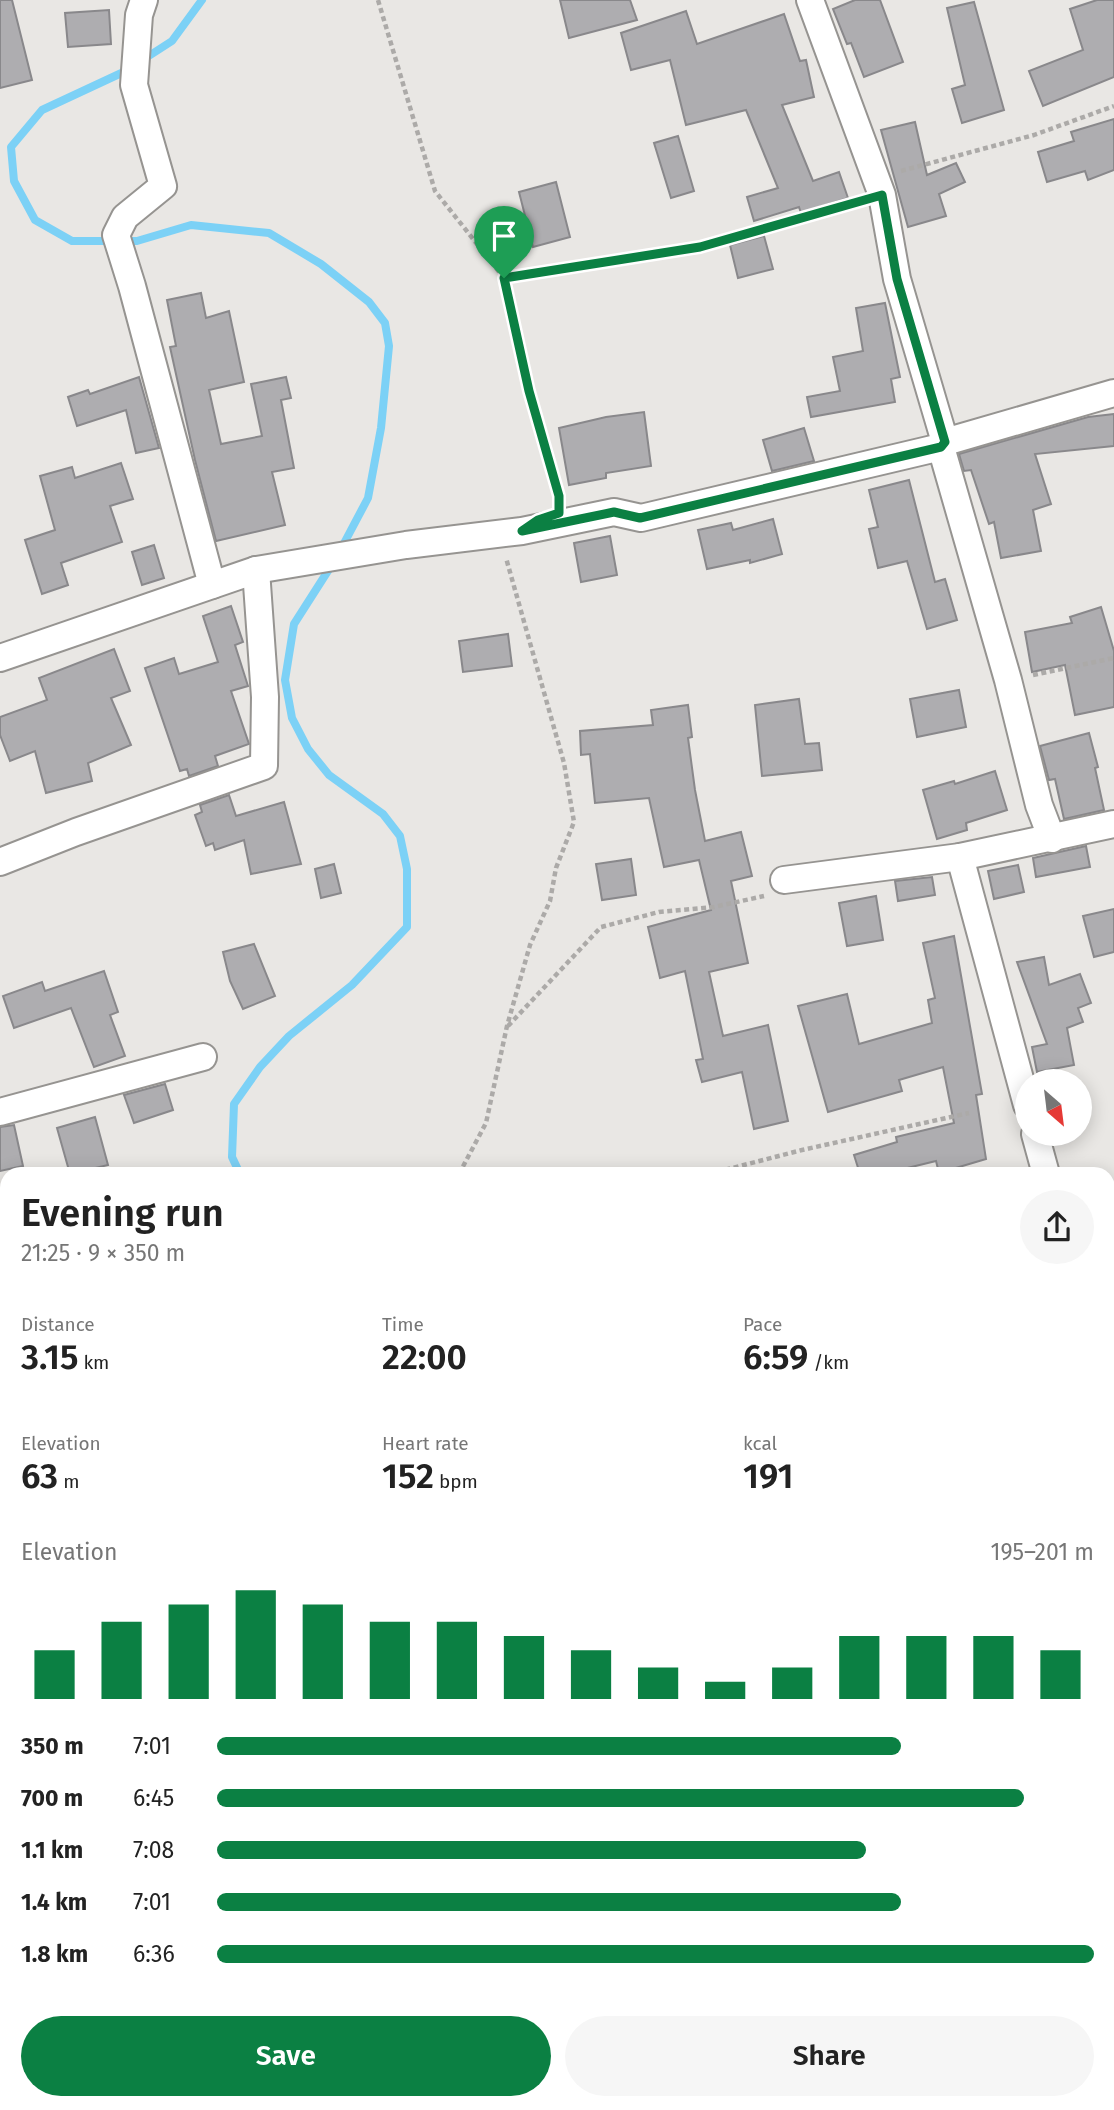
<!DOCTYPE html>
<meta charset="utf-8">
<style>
:root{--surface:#fff;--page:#f6f6f6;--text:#222;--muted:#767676;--accent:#0b8043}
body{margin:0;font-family:"Fira Sans",sans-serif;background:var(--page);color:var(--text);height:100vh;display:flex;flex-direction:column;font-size:26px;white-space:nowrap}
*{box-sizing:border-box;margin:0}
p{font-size:23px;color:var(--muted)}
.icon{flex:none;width:38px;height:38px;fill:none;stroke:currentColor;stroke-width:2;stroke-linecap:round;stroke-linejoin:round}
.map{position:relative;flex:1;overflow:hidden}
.side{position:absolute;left:0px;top:1167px;width:1115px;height:943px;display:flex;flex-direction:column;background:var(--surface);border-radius:21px 21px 0 0;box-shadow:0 4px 18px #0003}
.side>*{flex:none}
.needle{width:46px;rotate:152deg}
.fabs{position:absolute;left:1015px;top:1069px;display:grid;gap:14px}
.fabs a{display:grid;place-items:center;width:77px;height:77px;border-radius:50%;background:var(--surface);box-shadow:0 4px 18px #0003;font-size:35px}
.pin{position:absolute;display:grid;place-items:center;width:60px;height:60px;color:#fff;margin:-72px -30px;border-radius:50% 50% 50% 0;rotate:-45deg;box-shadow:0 0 7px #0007}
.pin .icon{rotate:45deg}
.round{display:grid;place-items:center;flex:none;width:74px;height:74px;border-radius:37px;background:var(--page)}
.overview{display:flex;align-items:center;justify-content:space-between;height:119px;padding:0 21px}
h1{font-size:38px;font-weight:600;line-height:52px}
.metrics{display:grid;grid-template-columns:repeat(3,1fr);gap:10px;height:119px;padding:7px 21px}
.metrics div{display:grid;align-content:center}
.metrics b{font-size:35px;font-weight:600}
.metrics small{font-size:19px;font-weight:400}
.metrics p{font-size:19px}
.chart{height:196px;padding:14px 21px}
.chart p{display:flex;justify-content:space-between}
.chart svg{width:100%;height:126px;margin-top:7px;stroke:var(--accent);stroke-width:6}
.button{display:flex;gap:14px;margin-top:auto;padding:14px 21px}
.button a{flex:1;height:80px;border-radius:42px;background:var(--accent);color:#fff;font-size:28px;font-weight:600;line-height:80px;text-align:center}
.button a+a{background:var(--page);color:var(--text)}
ul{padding:0 21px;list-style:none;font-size:23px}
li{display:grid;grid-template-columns:112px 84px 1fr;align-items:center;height:52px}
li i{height:18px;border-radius:9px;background:var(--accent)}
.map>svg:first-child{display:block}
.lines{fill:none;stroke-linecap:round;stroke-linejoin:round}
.stream{stroke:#7cd1f6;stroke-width:8}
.building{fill:#aeadb0;stroke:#89888b;stroke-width:2}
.minor-casing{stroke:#969491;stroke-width:30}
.path{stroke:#acaaa8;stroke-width:4.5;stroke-dasharray:5 3.5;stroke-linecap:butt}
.minor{stroke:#fff;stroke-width:26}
.route-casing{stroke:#fff;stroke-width:14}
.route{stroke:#0b8043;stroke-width:9}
</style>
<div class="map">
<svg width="1114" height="2110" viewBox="0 0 1114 2110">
<rect width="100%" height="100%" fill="#e9e7e4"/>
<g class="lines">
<!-- stream -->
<g class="stream">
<path d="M 141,61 L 172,41 L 202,0"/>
<path d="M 130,69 L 42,110 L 11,147 L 14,181 L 35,220 L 72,241 L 137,241 L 191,225 L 269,233 L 321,264 L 369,302 L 385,323 L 389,346 L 381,428 L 368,498 L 341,549"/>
<path d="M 240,1174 L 232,1157 L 234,1104 L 260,1067 L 289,1036 L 352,985 L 407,927 L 407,869 L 400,836 L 383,814 L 329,775 L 308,749 L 292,718 L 285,680 L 294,624 L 333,563"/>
<path d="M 540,2104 L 545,2110"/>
</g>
</g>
<!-- building -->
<g class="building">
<path d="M 0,0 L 12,0 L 32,80 L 0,88 Z"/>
<path d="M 560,0 L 630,0 L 637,20 L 569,38 Z"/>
<path d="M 855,0 L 880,0 L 903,62 L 864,77 L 851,43 L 847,44 L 833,9 Z"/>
<path d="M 1097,0 L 1114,0 L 1114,77 L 1043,106 L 1029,71 L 1083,50 L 1070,9 Z"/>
<path d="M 974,2 L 1004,110 L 962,123 L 952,89 L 965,85 L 947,8 Z"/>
<path d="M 109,10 L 111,44 L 68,47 L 65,13 Z"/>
<path d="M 686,11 L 697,44 L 784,14 L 800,61 L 806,60 L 814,97 L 782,105 L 813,181 L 839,172 L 848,198 L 801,213 L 799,207 L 754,221 L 747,197 L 778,188 L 746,110 L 686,125 L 670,60 L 631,70 L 621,33 Z"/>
<path d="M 1114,119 L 1114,170 L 1088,180 L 1085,171 L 1047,182 L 1038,152 L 1074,141 L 1071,132 Z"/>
<path d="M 915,122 L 927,175 L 956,163 L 965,182 L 939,194 L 946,216 L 908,227 L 881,130 Z"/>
<path d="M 678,136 L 694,191 L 671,198 L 654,143 Z"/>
<path d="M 556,182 L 570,237 L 533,247 L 519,192 Z"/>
<path d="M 764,236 L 773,269 L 738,278 L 730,245 Z"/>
<path d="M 201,293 L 206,318 L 229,311 L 244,382 L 209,390 L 221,444 L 262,436 L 251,384 L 286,377 L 291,398 L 281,400 L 294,468 L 272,472 L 285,525 L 216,541 L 195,460 L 170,347 L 176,346 L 167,300 Z"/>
<path d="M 885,303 L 900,377 L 891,379 L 895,402 L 811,417 L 807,397 L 840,391 L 833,357 L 863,351 L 856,308 Z"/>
<path d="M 139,377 L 159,448 L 136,453 L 126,410 L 77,426 L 68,397 L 88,390 L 90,394 Z"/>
<path d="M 644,412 L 651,466 L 606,473 L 606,478 L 569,485 L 559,428 L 606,417 Z"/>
<path d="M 1114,414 L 1114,446 L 1035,454 L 1051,504 L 1033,510 L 1041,551 L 1001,558 L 994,522 L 989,524 L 971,470 L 964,471 L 959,454 L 1088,417 Z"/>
<path d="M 804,428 L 814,461 L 772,471 L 763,440 Z"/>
<path d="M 121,463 L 133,499 L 110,506 L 122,542 L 61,563 L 68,585 L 42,594 L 25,540 L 55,530 L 40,476 L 72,467 L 75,478 Z"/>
<path d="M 909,480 L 935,582 L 945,579 L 957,620 L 927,629 L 907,561 L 878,568 L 869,529 L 878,527 L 869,490 Z"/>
<path d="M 773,519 L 782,554 L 750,563 L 750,560 L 707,569 L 698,530 L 731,523 L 733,530 Z"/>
<path d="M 610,536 L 617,575 L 581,582 L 574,543 Z"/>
<path d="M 154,545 L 164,578 L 142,585 L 132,552 Z"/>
<path d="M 231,606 L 243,642 L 235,645 L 248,686 L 231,691 L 249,744 L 215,756 L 218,766 L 189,776 L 187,769 L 180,771 L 145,668 L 174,658 L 179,674 L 218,662 L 203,616 Z"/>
<path d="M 1101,607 L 1114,651 L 1114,707 L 1075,715 L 1065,665 L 1032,672 L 1025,632 L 1072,623 L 1070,617 Z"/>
<path d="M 508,634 L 512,666 L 463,672 L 459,641 Z"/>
<path d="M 114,649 L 130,691 L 111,698 L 131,745 L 88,763 L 92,781 L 46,793 L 35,751 L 10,761 L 0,735 L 0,717 L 47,700 L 39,678 Z"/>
<path d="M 959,690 L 966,727 L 917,737 L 910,699 Z"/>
<path d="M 799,699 L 805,744 L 819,743 L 822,770 L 762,776 L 755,705 Z"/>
<path d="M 688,705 L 692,737 L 688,738 L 695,790 L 705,841 L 741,832 L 752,876 L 731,881 L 748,963 L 709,972 L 723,1036 L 768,1025 L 788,1121 L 754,1129 L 742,1072 L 702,1082 L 696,1060 L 703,1059 L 685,971 L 660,978 L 648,927 L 711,910 L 699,860 L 664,867 L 649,798 L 595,803 L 590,754 L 581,755 L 580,731 L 653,725 L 651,710 Z"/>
<path d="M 1089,733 L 1098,767 L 1095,768 L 1104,810 L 1064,819 L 1055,779 L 1049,780 L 1040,746 Z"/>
<path d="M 995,771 L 1007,810 L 966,823 L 967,830 L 937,839 L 923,790 L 954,781 L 955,784 Z"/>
<path d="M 229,795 L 236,816 L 284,802 L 301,864 L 251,874 L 244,840 L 215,850 L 213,843 L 206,846 L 195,815 L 202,812 L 200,805 Z"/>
<path d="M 1086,846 L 1090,867 L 1036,877 L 1033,858 Z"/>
<path d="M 631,859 L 636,895 L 602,900 L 596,864 Z"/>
<path d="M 334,864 L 341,893 L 321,898 L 315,869 Z"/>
<path d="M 1018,865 L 1024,892 L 994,899 L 988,871 Z"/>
<path d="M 932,877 L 935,895 L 898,901 L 895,881 Z"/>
<path d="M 876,896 L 883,940 L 847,946 L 839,903 Z"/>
<path d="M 1114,909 L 1114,952 L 1094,957 L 1083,916 Z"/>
<path d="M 954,936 L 982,1094 L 976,1095 L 986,1159 L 939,1173 L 936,1161 L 895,1171 L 896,1174 L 860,1174 L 854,1155 L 897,1142 L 896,1137 L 954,1123 L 943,1067 L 899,1080 L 902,1091 L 828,1112 L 798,1006 L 847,994 L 859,1044 L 932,1023 L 928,1000 L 935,998 L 923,943 Z"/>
<path d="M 254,944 L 275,996 L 243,1009 L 230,981 L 223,952 Z"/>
<path d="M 1044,957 L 1049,985 L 1080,974 L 1091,1003 L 1078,1008 L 1083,1022 L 1067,1028 L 1074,1065 L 1037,1072 L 1032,1047 L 1047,1044 L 1017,962 Z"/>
<path d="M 104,971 L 118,1012 L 110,1015 L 125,1056 L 94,1067 L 71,1008 L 14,1028 L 3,996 L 42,982 L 45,991 Z"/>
<path d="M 165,1084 L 173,1110 L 134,1123 L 124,1095 Z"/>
<path d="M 95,1117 L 108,1165 L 70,1174 L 57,1128 Z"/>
<path d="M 14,1125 L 23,1166 L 0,1171 L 0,1127 Z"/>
</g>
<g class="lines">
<!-- minor casing -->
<g class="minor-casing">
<g id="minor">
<path d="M 144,0 L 139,15 L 134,85 L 163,186 L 125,217 L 116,235 L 132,286 L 212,585"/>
<path d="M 810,0 L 882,195 L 897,279 L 945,442 L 941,447 L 1008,680 L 1039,805 L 1052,839"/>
<path d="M 945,442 L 1114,393"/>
<path d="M 0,658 L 256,570 L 406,545 L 522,531 L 614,512 L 641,518 L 941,447"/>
<path d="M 960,857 L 1027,1105"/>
<path d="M 0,862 L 76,832 L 264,766 L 265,697 L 256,570"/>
<path d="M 784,880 L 960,857 L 1114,824"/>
<path d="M 0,1112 L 203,1057"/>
<path d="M 1035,1134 L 1046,1174"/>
<path d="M 1108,1402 L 1114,1425"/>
<path d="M 934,2104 L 935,2110"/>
</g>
</g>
<!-- path -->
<g class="path">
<path d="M 378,0 L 435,191 L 504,278 L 529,391 L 559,499"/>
<path d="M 901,171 L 1034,135 L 1114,106"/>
<path d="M 504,278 L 700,247 L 858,202"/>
<path d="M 1033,675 L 1114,658"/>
<path d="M 508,1026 L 601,927 L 659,912 L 714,907 L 764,896"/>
<path d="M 459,1174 L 486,1123 L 507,1026 L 530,945 L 550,901 L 556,868 L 574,822 L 564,763 L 506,558"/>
<path d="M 709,1174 L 802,1150 L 969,1113"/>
<path d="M 1108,1526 L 1114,1524"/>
<path d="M 592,2104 L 599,2110"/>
</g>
<!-- minor -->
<use href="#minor" class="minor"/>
</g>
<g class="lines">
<!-- route casing -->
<g class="route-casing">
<path id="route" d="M 882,195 L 897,279 L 945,442 L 941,447 L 640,518 L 614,512 L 522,531 L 538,520 L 559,513 L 559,496 L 529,391 L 504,278 L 700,247 Z"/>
</g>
<!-- route -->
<use href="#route" class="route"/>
</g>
</svg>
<div class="fabs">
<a><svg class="needle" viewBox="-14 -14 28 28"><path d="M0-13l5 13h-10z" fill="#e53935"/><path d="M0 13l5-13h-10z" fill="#767676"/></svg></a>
</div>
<div class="pin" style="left:504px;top:278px;background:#1e9e55"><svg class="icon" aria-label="arrive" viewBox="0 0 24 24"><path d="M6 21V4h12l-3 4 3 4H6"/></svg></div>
<section class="side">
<div class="overview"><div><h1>Evening run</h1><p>21:25 · 9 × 350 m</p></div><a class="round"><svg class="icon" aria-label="share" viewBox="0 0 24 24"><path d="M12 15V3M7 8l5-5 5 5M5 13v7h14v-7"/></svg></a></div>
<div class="metrics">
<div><p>Distance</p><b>3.15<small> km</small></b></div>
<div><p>Time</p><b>22:00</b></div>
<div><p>Pace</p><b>6:59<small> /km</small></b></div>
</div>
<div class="metrics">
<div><p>Elevation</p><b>63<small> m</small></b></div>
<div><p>Heart rate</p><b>152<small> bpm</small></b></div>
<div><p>kcal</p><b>191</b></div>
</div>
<div class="chart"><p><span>Elevation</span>195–201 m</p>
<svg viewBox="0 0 160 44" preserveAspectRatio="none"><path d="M5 44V27M15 44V17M25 44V11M35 44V6M45 44V11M55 44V17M65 44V17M75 44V22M85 44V27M95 44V33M105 44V38M115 44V33M125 44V22M135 44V22M145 44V22M155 44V27"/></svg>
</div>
<ul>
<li><b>350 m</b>7:01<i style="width:78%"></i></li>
<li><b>700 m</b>6:45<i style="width:92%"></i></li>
<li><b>1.1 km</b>7:08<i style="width:74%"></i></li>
<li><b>1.4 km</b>7:01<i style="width:78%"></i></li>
<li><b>1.8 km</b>6:36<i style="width:100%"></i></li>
</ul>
<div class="button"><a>Save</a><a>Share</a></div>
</section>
</div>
